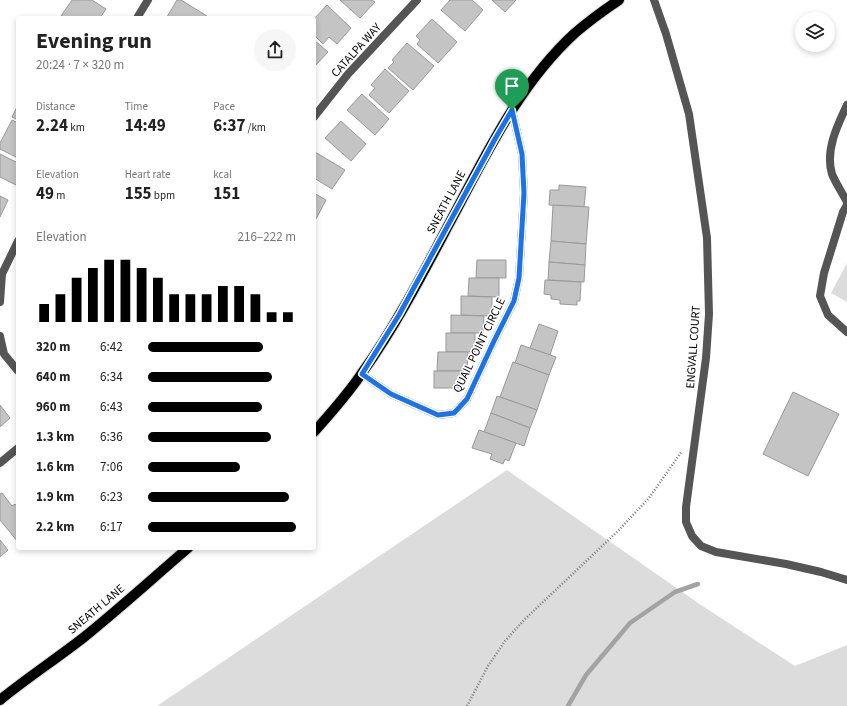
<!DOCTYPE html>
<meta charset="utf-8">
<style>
:root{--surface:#fff;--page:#f6f6f6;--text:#222;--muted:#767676;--accent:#000}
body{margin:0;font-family:"Source Sans 3",sans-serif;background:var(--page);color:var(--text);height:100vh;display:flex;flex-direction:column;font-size:15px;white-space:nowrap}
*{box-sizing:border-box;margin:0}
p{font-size:13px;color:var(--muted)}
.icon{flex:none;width:22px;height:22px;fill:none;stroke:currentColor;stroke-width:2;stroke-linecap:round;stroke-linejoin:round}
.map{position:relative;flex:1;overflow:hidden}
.sheet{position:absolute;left:16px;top:16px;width:300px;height:534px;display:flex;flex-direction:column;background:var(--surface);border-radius:4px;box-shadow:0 2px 6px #0003}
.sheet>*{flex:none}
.tools{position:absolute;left:795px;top:12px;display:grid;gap:8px}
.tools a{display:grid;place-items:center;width:40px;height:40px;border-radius:50%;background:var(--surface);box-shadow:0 2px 6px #0003;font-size:20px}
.pin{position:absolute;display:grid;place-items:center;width:34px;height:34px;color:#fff;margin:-41px -17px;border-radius:50% 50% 50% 0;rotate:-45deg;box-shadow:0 0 4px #0007}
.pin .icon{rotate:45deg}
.round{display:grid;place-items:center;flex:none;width:42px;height:42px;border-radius:21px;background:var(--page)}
.summary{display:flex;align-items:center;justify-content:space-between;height:68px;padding:0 20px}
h1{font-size:22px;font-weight:700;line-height:30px}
.metrics{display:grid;grid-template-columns:repeat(3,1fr);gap:6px;height:68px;padding:4px 20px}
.metrics div{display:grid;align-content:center}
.metrics b{font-size:17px;font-weight:700}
.metrics small{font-size:11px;font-weight:400}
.metrics p{font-size:11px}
.chart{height:112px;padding:8px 20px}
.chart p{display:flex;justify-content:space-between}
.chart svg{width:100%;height:72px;margin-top:4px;stroke:var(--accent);stroke-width:6}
ul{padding:0 20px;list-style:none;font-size:13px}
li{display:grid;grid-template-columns:64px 48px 1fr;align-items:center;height:30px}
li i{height:10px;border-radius:5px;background:var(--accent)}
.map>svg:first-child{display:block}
.green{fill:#dcdcdc}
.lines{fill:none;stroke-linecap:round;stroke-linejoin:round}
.stream{stroke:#a3a3a3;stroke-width:4.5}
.building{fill:#c4c4c4;stroke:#999}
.primary-casing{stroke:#dbdbdb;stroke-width:12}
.path{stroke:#777;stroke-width:2.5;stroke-dasharray:1 2;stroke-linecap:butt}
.service{stroke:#555;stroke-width:8}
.minor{stroke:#555;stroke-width:8}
.primary{stroke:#000;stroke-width:10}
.route-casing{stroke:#fff;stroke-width:8}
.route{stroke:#1a73e8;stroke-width:5}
.labels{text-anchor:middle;stroke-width:3;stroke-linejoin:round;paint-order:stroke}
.street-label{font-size:12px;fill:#000;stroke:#fff}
</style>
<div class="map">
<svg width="847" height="706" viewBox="0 0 847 706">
<rect width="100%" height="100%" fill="#fff"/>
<!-- green -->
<g class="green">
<path d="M 847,263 L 847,302 L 831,293 Z"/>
<path d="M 507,470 L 701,605 L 795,666 L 847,645 L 847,706 L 157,706 Z"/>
</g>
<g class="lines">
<!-- stream -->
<path class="stream" d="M 568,706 L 586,675 L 630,623 L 675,592 L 698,584"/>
</g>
<!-- building -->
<g class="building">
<path d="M 72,0 L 92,0 L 106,9 L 100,18 L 64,18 L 61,16 Z"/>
<path d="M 177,0 L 181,0 L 207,16 L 205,18 L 168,18 L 167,17 Z"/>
<path d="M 340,0 L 372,0 L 375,2 L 360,18 Z"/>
<path d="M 450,0 L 472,0 L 483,10 L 465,31 L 441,10 Z"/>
<path d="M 492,0 L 516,0 L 505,12 Z"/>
<path d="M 327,5 L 351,28 L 337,44 L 329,37 L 323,44 L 314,35 L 314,19 Z"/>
<path d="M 432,19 L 457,42 L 438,63 L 417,44 L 420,40 L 416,36 Z"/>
<path d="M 314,40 L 328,52 L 314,67 Z"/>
<path d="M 407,43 L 434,66 L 413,90 L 388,68 L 394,62 L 392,60 Z"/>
<path d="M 385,69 L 409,91 L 389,113 L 369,95 L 375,88 L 371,85 Z"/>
<path d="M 362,94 L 389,119 L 375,135 L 347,110 Z"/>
<path d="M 18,105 L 18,120 L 12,117 Z"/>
<path d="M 12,120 L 18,123 L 18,153 L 16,157 L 0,149 L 0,143 Z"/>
<path d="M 341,121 L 366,144 L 351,161 L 325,138 Z"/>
<path d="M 315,152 L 345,170 L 332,189 L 314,178 L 314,153 Z"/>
<path d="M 0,154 L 18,163 L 18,181 L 16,185 L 0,177 Z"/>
<path d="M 559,185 L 586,187 L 584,207 L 549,205 L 550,190 L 559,190 Z"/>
<path d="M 314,193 L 326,200 L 316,219 L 314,218 Z"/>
<path d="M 0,196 L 8,200 L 0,217 Z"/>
<path d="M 553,205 L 589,207 L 586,244 L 551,241 Z"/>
<path d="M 551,241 L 586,244 L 585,265 L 549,262 Z"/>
<path d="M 477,260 L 506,260 L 506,278 L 476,278 Z"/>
<path d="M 549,262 L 585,265 L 584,282 L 548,280 Z"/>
<path d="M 469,278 L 499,278 L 499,297 L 468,296 Z"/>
<path d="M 545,280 L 581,282 L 580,301 L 577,301 L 577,305 L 560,304 L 560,300 L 551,299 L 551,295 L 544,294 Z"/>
<path d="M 461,296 L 492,297 L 492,316 L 461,315 Z"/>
<path d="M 451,315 L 484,316 L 483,333 L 451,333 Z"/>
<path d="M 539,324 L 558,331 L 550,355 L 530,348 Z"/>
<rect x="446" y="333" width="29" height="19"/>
<path d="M 521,345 L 556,357 L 549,375 L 515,363 Z"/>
<path d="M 438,352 L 468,352 L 467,371 L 437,371 Z"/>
<path d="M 513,362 L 549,375 L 537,410 L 500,397 Z"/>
<rect x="434" y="371" width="26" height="17"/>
<path d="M 793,392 L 839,414 L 808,476 L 763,454 Z"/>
<path d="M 497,396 L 537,410 L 530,428 L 491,413 Z"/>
<path d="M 0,405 L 10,418 L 0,427 Z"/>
<path d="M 491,413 L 530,428 L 524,446 L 484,432 Z"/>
<path d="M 479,430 L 516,443 L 509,461 L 505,459 L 503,464 L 490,459 L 492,454 L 472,448 Z"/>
<path d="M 2,493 L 12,506 L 15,504 L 18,508 L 18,542 L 0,520 L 0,494 Z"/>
<path d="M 0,540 L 8,550 L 0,557 Z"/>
</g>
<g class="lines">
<!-- primary casing -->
<g class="primary-casing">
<g id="primary">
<path d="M 314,432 C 331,413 348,394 362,373 C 395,327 422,275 449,224 C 485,157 518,85 575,33 C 589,21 604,10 619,0"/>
<path d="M 0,700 C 27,678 56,659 83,638 C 119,609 153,578 188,548"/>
</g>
</g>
<!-- path -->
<path class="path" d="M 467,706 L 488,666 L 505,641 L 525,619 L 618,531 L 649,498 L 682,451"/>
<!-- service -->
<g class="service">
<path d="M 847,105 C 837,126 825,151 832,174 C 835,182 843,194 847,202"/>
<path d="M 847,205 L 843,212 L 824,273 L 820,296 L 828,315 L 847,332"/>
</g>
<!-- minor -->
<g class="minor">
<path d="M 654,0 L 666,34 L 689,114 L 707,238 L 709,314 L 706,358 L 686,507 L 686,522 L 692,536 L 701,546 L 716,552 L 786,564 L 821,572 L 847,580"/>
<path d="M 137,18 L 148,0"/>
<path d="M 314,117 L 348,74 L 417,0"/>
<path d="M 0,302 L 2,274 L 18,241"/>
<path d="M 0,336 L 4,354 L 18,371"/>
<path d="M 362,374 L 391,394 L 438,415 L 454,413 L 467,399 L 494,341 L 514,301 L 519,278 L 524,193 L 522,154 L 512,110"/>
<path d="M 0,463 L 18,448"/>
</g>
<!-- primary -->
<use href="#primary" class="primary"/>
</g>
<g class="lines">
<!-- route casing -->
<g class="route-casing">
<path id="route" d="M 512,110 L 522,154 L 524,193 L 519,278 L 514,301 L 494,341 L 467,399 L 454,413 L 438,415 L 391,394 L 362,374 L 399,315 L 495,139 Z"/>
</g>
<!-- route -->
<use href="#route" class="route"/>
</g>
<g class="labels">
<!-- street labels -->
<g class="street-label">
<text transform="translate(356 50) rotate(-48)" y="4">CATALPA WAY</text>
<text transform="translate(446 202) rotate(-62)" y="4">SNEATH LANE</text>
<text transform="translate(479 345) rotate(-64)" y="4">QUAIL POINT CIRCLE</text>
<text transform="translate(693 347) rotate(-86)" y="4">ENGVALL COURT</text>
<text transform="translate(96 609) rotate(-40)" y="4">SNEATH LANE</text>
</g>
</g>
</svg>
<div class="tools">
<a><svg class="icon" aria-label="layers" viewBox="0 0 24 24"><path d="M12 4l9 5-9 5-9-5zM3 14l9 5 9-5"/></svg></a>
</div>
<div class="pin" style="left:512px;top:110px;background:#1e9e55"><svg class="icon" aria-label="arrive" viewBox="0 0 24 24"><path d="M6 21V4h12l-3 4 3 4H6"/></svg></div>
<section class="sheet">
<div class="summary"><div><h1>Evening run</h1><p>20:24 · 7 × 320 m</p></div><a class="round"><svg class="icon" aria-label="share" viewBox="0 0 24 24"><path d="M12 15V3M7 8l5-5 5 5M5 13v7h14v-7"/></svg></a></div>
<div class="metrics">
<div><p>Distance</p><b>2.24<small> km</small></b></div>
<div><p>Time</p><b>14:49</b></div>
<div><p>Pace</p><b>6:37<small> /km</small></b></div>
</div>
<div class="metrics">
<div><p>Elevation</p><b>49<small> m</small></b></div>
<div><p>Heart rate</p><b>155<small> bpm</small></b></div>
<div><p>kcal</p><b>151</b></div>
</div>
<div class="chart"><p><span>Elevation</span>216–222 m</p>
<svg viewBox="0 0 160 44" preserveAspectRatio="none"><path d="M5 44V33M15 44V27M25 44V17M35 44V11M45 44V6M55 44V6M65 44V11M75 44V17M85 44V27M95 44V27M105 44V27M115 44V22M125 44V22M135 44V27M145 44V38M155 44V38"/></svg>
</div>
<ul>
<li><b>320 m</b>6:42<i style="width:78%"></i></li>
<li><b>640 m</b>6:34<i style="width:84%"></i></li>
<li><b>960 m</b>6:43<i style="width:77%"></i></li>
<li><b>1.3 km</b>6:36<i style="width:83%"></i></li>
<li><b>1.6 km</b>7:06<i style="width:62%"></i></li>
<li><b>1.9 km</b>6:23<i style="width:95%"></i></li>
<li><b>2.2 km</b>6:17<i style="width:100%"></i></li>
</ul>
</section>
</div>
